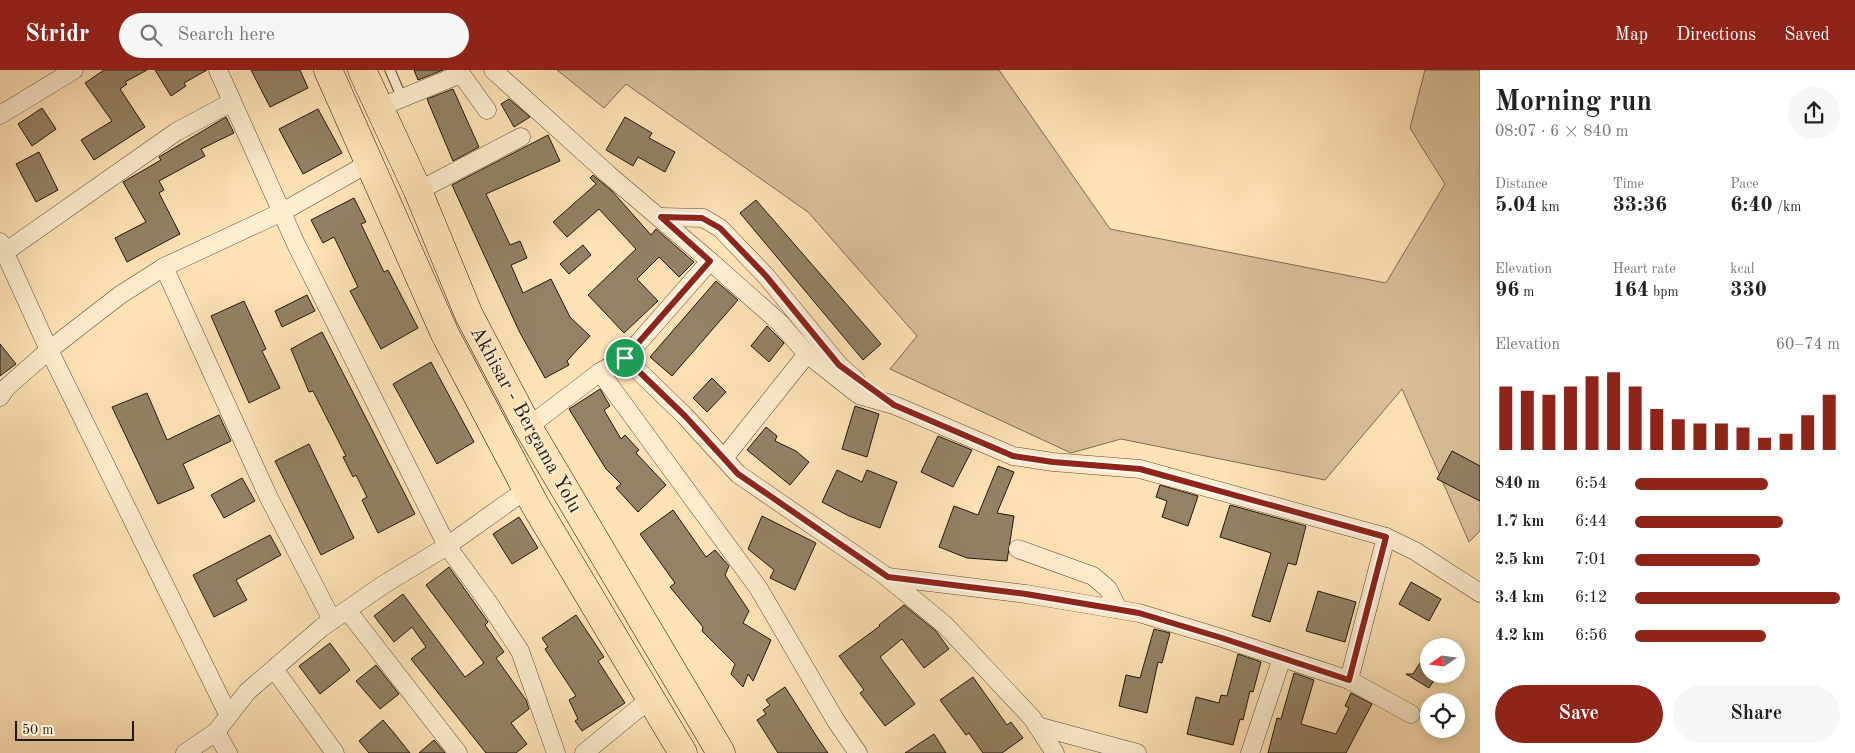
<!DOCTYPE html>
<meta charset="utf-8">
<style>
:root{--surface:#fff;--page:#f6f6f6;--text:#222;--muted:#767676;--accent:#8f2418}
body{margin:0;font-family:"Old Standard TT",serif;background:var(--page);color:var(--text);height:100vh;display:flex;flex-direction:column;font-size:19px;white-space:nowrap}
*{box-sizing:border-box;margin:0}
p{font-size:16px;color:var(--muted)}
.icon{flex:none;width:28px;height:28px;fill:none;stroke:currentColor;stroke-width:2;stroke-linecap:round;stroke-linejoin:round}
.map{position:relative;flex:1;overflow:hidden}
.sheet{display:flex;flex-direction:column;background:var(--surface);width:375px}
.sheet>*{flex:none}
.needle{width:32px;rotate:256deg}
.fabs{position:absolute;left:1420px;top:568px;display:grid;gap:10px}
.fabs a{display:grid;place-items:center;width:45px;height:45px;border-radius:50%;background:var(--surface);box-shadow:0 2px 12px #0003;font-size:25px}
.scale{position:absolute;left:15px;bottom:12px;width:119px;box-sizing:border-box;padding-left:5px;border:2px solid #211710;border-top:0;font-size:14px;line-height:18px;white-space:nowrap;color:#211710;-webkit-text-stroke:4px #ffedd0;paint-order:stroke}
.pin{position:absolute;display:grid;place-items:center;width:42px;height:42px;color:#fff;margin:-21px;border:2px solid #fff;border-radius:50%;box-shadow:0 1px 5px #0007}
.round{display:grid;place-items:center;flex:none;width:52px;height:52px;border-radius:26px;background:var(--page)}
.headline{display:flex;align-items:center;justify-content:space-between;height:85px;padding:0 15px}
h1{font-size:28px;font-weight:600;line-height:38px}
.metrics{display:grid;grid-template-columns:repeat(3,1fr);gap:8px;height:85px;padding:5px 15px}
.metrics div{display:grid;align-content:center}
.metrics b{font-size:21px;font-weight:600}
.metrics small{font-size:14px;font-weight:400}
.metrics p{font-size:14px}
.chart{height:140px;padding:10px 15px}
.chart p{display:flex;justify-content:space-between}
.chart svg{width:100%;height:90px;margin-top:5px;stroke:var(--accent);stroke-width:6}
.primary-button{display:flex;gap:10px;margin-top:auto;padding:10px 15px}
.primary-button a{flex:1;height:58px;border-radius:30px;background:var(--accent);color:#fff;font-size:20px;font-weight:600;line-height:58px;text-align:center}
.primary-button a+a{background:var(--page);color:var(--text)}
ul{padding:0 15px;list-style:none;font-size:16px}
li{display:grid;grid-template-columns:80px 60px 1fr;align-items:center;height:38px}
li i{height:12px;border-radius:6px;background:var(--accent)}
header{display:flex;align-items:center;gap:30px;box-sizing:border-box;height:70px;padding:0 25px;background:var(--accent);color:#fff}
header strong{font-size:24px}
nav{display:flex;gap:28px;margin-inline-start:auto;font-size:18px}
.search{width:350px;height:45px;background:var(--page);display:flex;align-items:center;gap:12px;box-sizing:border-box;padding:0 18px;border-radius:28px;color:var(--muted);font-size:19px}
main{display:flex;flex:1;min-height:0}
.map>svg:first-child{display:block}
.green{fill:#d9c09a;stroke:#7d6c55}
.building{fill:#948166;stroke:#211710}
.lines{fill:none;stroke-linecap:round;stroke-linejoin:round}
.lane-casing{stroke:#584a3a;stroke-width:11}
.street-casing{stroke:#584a3a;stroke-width:19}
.primary-casing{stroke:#211710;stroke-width:29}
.lane{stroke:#ffedd0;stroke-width:9}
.street{stroke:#ffedd0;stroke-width:18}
.primary{stroke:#ffe3b6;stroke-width:28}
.route-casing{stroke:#fff;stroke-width:10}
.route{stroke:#8f2418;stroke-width:6}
.labels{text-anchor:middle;stroke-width:4;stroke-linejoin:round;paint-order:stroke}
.street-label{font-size:20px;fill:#211710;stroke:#ffedd0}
</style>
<header>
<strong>Stridr</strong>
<div class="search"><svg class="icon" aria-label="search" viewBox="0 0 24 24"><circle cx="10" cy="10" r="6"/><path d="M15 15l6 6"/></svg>Search here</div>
<nav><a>Map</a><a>Directions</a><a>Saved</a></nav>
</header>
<main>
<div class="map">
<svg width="1480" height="683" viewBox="0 0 1480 683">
<rect width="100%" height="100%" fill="#ffe3b6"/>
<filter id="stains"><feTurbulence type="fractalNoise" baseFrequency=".004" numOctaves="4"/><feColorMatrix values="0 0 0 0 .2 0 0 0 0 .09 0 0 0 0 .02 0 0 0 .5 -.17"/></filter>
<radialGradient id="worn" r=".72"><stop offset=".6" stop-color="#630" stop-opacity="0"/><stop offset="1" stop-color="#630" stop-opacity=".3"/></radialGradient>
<!-- green -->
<path class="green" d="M 557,0 L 999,0 L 1110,159 L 1386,213 L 1445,114 L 1410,58 L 1425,0 L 1480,0 L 1480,461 L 1469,472 L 1402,319 L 1325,410 L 1121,369 L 1071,383 L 890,299 L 917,266 L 808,142 L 626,14 L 604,38 Z"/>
<!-- building -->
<g class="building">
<path d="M 104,0 L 147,0 L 125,12 L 127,14 L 120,19 L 145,57 L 94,90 L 81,70 L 112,51 L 85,13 Z"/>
<path d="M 155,0 L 207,0 L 184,13 L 186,16 L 171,26 Z"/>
<path d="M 251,0 L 300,0 L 308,18 L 270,37 Z"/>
<path d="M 414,0 L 443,0 L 418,10 Z"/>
<path d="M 453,19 L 479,77 L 453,91 L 427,29 Z"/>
<path d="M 509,29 L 530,47 L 514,57 L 501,34 Z"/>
<path d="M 42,38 L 56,59 L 32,76 L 18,54 Z"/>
<path d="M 318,39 L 342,83 L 303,104 L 279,59 Z"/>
<path d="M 226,47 L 234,63 L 201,79 L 205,86 L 159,111 L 164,120 L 159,123 L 180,164 L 127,192 L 115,168 L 146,152 L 123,112 L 161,90 L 159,87 Z"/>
<path d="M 625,47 L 652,63 L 649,68 L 675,82 L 665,102 L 638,87 L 633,96 L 606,80 Z"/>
<path d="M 548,65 L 560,91 L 486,124 L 510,175 L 520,171 L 527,188 L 511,195 L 523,223 L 551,209 L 570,247 L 590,266 L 567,291 L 569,295 L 545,308 L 519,261 L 452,115 Z"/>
<path d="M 39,82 L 58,120 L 36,132 L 16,94 Z"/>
<path d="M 593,105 L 612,121 L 651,165 L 656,159 L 694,192 L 679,207 L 659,187 L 637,209 L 658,231 L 624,263 L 588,225 L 636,179 L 599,139 L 567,167 L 553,152 L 596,114 L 590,108 Z"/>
<path d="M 354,128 L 366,152 L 361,154 L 384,202 L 388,200 L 418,258 L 381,279 L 350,221 L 358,217 L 334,167 L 323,173 L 311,150 Z"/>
<path d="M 756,130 L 881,274 L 863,290 L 740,143 Z"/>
<path d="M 583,175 L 591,185 L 569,204 L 560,194 Z"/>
<path d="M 716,211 L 738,230 L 672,306 L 650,287 Z"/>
<path d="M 307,225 L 315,241 L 282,257 L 275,241 Z"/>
<path d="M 244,231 L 266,279 L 262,281 L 280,318 L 249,333 L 211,246 Z"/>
<path d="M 767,256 L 784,273 L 769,292 L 751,276 Z"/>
<path d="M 322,262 L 415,444 L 378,463 L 362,430 L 367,427 L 356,405 L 353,407 L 343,387 L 346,386 L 313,321 L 309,322 L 291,279 Z"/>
<path d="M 0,274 L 16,294 L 0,306 Z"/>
<path d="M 431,292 L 474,372 L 437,394 L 393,314 Z"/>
<path d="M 712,308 L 726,322 L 707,342 L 693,328 Z"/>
<path d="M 600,319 L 610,336 L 604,340 L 621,369 L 625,365 L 639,380 L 636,383 L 666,415 L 638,442 L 616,418 L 621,414 L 606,399 L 569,339 Z"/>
<path d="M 147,323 L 167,370 L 219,345 L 231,371 L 183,394 L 194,418 L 158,434 L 112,337 Z"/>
<path d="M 855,336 L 879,344 L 867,387 L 842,379 Z"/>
<path d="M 766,357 L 777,366 L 775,371 L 796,381 L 809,392 L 790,415 L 747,380 Z"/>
<path d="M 938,366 L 972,380 L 953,417 L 921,402 Z"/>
<path d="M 309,374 L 354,468 L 321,485 L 275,391 Z"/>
<path d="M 1452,381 L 1480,396 L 1480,431 L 1437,409 Z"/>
<path d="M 998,396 L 1014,402 L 997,443 L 1014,446 L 1007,491 L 967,488 L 939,477 L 954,436 L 978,445 Z"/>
<path d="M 837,400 L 862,412 L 867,400 L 897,412 L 880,458 L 849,446 L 822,432 Z"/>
<path d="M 242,408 L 255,431 L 224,448 L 211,425 Z"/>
<path d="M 1160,415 L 1198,426 L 1188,456 L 1162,447 L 1167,431 L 1156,427 Z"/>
<path d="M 1230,435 L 1306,456 L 1296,495 L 1288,493 L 1270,552 L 1252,546 L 1271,483 L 1220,467 Z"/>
<path d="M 673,440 L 706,487 L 715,480 L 729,496 L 725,505 L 749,541 L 743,553 L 771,570 L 753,611 L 748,604 L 743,617 L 731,604 L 735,594 L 702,561 L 703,557 L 670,517 L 675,513 L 640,464 Z"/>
<path d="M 762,446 L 816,473 L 795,520 L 770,508 L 774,500 L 748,479 Z"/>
<path d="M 519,447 L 538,478 L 512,494 L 493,464 Z"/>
<path d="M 270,465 L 281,485 L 236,510 L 247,530 L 214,547 L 193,505 Z"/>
<path d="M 449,497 L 488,552 L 485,555 L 504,582 L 496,588 L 526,630 L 529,639 L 511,653 L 527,674 L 516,683 L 486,683 L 411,589 L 426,577 L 412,557 L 394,572 L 374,546 L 403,524 L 465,607 L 484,593 L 426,515 Z"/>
<path d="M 1411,512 L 1441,529 L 1429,551 L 1399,534 Z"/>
<path d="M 1318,521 L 1356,532 L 1345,572 L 1306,561 Z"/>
<path d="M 904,535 L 936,561 L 949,579 L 924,598 L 902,569 L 880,587 L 915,634 L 885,656 L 860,623 L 864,620 L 839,586 L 880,556 L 879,555 Z"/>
<path d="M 576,545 L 604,587 L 598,591 L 625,633 L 582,661 L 575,651 L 578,649 L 569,630 L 576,626 L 545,579 L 548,577 L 542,568 Z"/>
<path d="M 1154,559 L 1170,563 L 1162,593 L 1158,592 L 1147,643 L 1119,636 L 1126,605 L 1140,608 Z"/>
<path d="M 330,573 L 350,600 L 320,624 L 299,596 Z"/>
<path d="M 1429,579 L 1429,604 L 1438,604 L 1429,618 L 1406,604 L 1413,604 Z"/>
<path d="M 1238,584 L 1261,592 L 1253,622 L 1250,621 L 1243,650 L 1240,649 L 1233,675 L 1187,664 L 1196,627 L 1219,633 L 1221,625 L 1227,626 Z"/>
<path d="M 376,595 L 399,624 L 380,639 L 356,611 Z"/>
<path d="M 1294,603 L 1314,610 L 1301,654 L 1336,664 L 1349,638 L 1345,636 L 1351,623 L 1372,634 L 1346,683 L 1268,683 L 1277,648 L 1281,649 Z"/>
<path d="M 973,607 L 1007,655 L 1011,652 L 1023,668 L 1002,683 L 983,683 L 969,663 L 966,665 L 940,630 Z"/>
<path d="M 785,617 L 817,667 L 828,683 L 778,683 L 757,650 L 766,644 L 763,640 L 770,635 L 766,630 Z"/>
<path d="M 383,650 L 394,663 L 410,683 L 369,683 L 359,671 Z"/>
<path d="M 934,664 L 946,683 L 905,683 Z"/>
<path d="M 434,670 L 445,683 L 419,683 Z"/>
</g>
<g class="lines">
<!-- lane casing -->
<g class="lane-casing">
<path id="lane" d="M 390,0 L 402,28"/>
</g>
<!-- street casing -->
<g class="street-casing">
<g id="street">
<path d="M 218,0 L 296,174 L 447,476 L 488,532 L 520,581 L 556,683"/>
<path d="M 493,0 L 609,105 L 710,191"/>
<path d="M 378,38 L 461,4 L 487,40"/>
<path d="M 0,45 L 74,0"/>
<path d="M 418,121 L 521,67"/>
<path d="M 661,147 L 703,148 L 720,158 L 766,206 L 839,295 L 856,310"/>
<path d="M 0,172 L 49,280 L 228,644"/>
<path d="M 5,182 L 176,62 L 232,32"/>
<path d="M 164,197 L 268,426 L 332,550"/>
<path d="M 625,288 L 685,346 L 738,404 L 883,504 L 945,555 L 1032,648 L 1055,683"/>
<path d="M 600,302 L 759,519 L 836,651 L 858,683"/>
<path d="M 0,327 L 6,318 L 49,280 L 120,225 L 164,197 L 282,142 L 369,93"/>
<path d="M 528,357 L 600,302 L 625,288 L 710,191 L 780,253 L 807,284 L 859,325 L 894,335 L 1013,386 L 1053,392 L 1140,399 L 1386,467 L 1415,481 L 1480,523"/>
<path d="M 724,388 L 807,284"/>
<path d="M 1018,479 L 1093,506 L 1108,519 L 1118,539"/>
<path d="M 888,507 L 1026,524 L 1139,543 L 1222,568 L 1349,610 L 1411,644"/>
<path d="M 347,540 L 458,683"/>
<path d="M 274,599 L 335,683"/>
<path d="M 1349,610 L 1386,467"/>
<path d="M 1037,656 L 1137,683"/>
<path d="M 216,662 L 228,683"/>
<path d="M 185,683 L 216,662 L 247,622 L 321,558 L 383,515 L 447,476 L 527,419"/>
<path d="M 584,683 L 650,629"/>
<path d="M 1250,683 L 1282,588"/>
</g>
</g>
<!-- primary casing -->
<g class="primary-casing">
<g id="primary">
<path d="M 328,0 L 445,264 L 535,435 L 683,683"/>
<path d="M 362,0 L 418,121 L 469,245 L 528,357 L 721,683"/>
</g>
</g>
<!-- lane -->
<use href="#lane" class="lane"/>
<!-- street -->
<use href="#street" class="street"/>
<!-- primary -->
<use href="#primary" class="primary"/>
</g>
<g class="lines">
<!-- route casing -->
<g class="route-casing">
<path id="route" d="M 661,147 L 702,148 L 720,158 L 766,206 L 839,295 L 894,335 L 1013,386 L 1053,392 L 1140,399 L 1386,467 L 1349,610 L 1222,568 L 1139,543 L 1026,524 L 888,507 L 738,404 L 685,346 L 625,288 L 710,191 Z"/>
</g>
<!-- route -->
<use href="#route" class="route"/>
</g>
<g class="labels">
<!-- street labels -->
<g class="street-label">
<text transform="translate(527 349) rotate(61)" y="7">Akhisar - Bergama Yolu</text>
</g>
</g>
<rect width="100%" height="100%" filter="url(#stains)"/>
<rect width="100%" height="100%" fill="url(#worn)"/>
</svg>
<div class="fabs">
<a><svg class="needle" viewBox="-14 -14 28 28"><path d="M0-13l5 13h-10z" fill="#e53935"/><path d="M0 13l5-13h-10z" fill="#767676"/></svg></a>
<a><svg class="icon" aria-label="locate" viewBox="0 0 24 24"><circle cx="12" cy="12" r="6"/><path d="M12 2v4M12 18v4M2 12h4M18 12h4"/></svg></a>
</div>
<div class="scale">50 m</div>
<div class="pin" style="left:625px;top:288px;background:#1e9e55"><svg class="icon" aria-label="arrive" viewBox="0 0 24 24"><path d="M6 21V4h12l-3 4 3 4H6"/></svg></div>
</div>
<section class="sheet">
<div class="headline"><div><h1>Morning run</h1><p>08:07 · 6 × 840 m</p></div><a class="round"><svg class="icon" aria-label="share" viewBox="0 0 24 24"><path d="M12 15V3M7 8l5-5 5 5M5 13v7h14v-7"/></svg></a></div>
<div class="metrics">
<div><p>Distance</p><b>5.04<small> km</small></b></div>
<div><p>Time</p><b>33:36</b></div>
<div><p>Pace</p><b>6:40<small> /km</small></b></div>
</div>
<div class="metrics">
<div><p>Elevation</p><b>96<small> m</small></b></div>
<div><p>Heart rate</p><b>164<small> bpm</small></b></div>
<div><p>kcal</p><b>330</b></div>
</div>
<div class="chart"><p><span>Elevation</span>60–74 m</p>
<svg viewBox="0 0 160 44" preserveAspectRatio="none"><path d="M5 44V13M15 44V15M25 44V17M35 44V13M45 44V8M55 44V6M65 44V13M75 44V24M85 44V29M95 44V31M105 44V31M115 44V33M125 44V38M135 44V36M145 44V27M155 44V17"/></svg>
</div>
<ul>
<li><b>840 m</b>6:54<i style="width:65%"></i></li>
<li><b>1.7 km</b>6:44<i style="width:72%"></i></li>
<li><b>2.5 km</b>7:01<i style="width:61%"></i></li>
<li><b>3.4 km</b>6:12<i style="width:100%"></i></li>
<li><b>4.2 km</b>6:56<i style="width:64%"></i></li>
</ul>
<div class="primary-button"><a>Save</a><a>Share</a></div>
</section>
</main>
